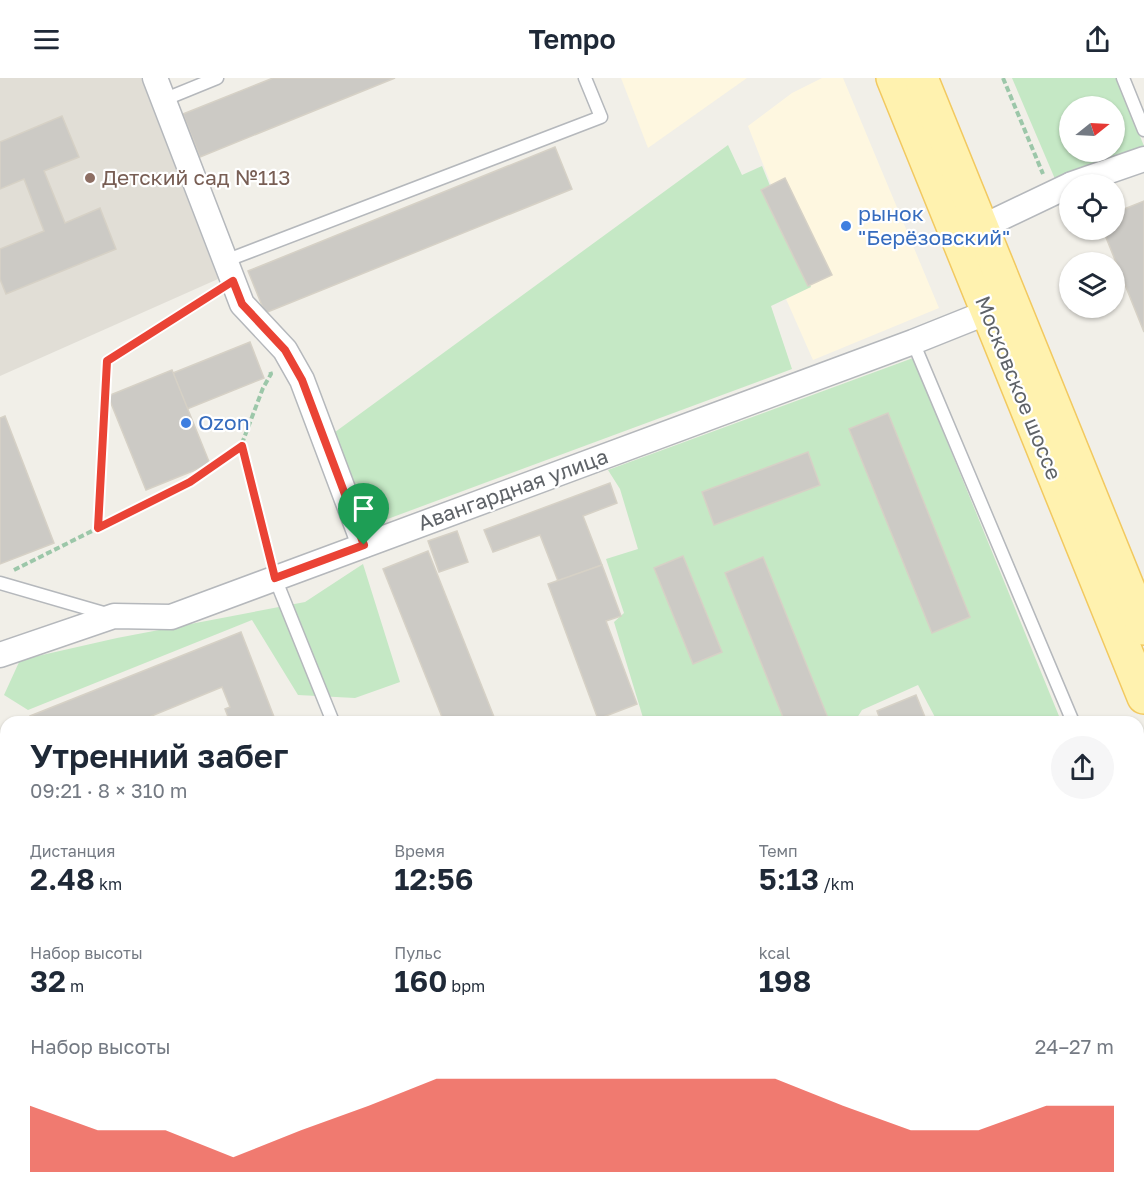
<!DOCTYPE html>
<html lang="ru">
<meta charset="utf-8">
<style>
:root{--surface:#fff;--page:#f6f6f7;--text:#1f2937;--muted:#747a83;--accent:#ea4335}
body{margin:0;font-family:"Golos Text",sans-serif;background:var(--page);color:var(--text);height:100vh;display:flex;flex-direction:column;font-size:22px;white-space:nowrap}
*{box-sizing:border-box;margin:0}
p{font-size:20px;color:var(--muted)}
.icon{flex:none;width:33px;height:33px;fill:none;stroke:currentColor;stroke-width:2;stroke-linecap:round;stroke-linejoin:round}
.map{position:relative;flex:1;overflow:hidden}
.panel{position:absolute;left:0px;top:638px;width:1144px;height:488px;display:flex;flex-direction:column;background:var(--surface);border-radius:18px 18px 0 0;box-shadow:0 2px 4px #0004}
.panel>*{flex:none}
.needle{width:39px;rotate:72deg}
.fabs{position:absolute;left:1059px;top:18px;display:grid;gap:12px}
.fabs a{display:grid;place-items:center;width:66px;height:66px;border-radius:50%;background:var(--surface);box-shadow:0 2px 4px #0004;font-size:30px}
.pin{position:absolute;display:grid;place-items:center;width:51px;height:51px;color:#fff;margin:-62px -26px;border-radius:50% 50% 50% 0;rotate:-45deg;box-shadow:0 0 6px #0007}
.pin .icon{rotate:45deg}
.round{display:grid;place-items:center;flex:none;width:63px;height:63px;border-radius:32px;background:var(--page)}
.head{display:flex;align-items:center;justify-content:space-between;height:102px;padding:0 30px}
h1{font-size:33px;font-weight:600;line-height:45px}
.metrics{display:grid;grid-template-columns:repeat(3,1fr);gap:9px;height:102px;padding:6px 30px}
.metrics div{display:grid;align-content:center}
.metrics b{font-size:30px;font-weight:600}
.metrics small{font-size:16px;font-weight:400}
.metrics p{font-size:16px}
.chart{height:168px;padding:12px 30px}
.chart p{display:flex;justify-content:space-between}
.chart svg{width:100%;height:108px;margin-top:6px;fill:var(--accent);opacity:.7}
header{display:flex;justify-content:space-between;align-items:center;height:78px;padding:0 30px;background:var(--surface);font-size:27px;font-weight:600}
.map>svg:first-child{display:block}
.commercial{fill:#fef7e0}
.education{fill:#e1ded6}
.green{fill:#c5e8c5;fill-rule:evenodd}
.building{fill:#cccac5;stroke:#d6d1c6;stroke-width:1.5}
.lines{fill:none;stroke-linecap:round;stroke-linejoin:round}
.lane-casing{stroke:#b5b8bc;stroke-width:15}
.street-casing{stroke:#b5b8bc;stroke-width:27}
.primary-casing{stroke:#f2c960;stroke-width:36}
.path{stroke:#9cc7a9;stroke-width:4;stroke-dasharray:6 3;stroke-linecap:butt}
.lane{stroke:#fff;stroke-width:12}
.street{stroke:#fff;stroke-width:24}
.primary{stroke:#fff2af;stroke-width:33}
.route-casing{stroke:#fff;stroke-width:12}
.route{stroke:#ea4335;stroke-width:8}
.education-dot{fill:#8d6e63;stroke:#fff;stroke-width:2}
.shop-dot{fill:#3f7fe0;stroke:#fff;stroke-width:2}
.labels{text-anchor:middle;stroke-width:4.5;stroke-linejoin:round;paint-order:stroke}
.education-label{font-size:21px;fill:#785e54;stroke:#fff;text-anchor:start}
.shop-label{font-size:21px;fill:#366cbe;stroke:#fff;text-anchor:start}
.street-label{font-size:21px;fill:#5f6368;stroke:#fff}
</style>
<header><svg class="icon" aria-label="menu" viewBox="0 0 24 24"><path d="M4 6h16M4 12h16M4 18h16"/></svg>Tempo<svg class="icon" aria-label="share" viewBox="0 0 24 24"><path d="M12 15V3M7 8l5-5 5 5M5 13v7h14v-7"/></svg></header>
<div class="map">
<svg width="1144" height="1124" viewBox="0 0 1144 1124">
<rect width="100%" height="100%" fill="#f1efe8"/>
<!-- commercial -->
<g class="commercial">
<path d="M 621,0 L 747,0 L 648,70 Z"/>
<path d="M 822,0 L 843,0 L 939,230 L 813,282 L 786,221 L 811,208 L 748,48 L 792,15 Z"/>
<path d="M 1144,1092 L 1144,1124 L 1064,1124 L 1076,1119 L 1138,1119 L 1139,1094 Z"/>
</g>
<!-- education -->
<path class="education" d="M 0,0 L 141,0 L 218,201 L 0,298 Z"/>
<!-- green -->
<g class="green">
<path d="M 1012,0 L 1116,0 L 1144,68 L 1055,101 ZM 1070,28 L 1114,28 L 1114,74 L 1070,74 Z"/>
<path d="M 728,67 L 742,97 L 762,88 L 811,209 L 771,228 L 792,291 L 366,449 L 331,357 Z"/>
<path d="M 913,280 L 1061,643 L 937,643 L 918,607 L 862,632 L 855,643 L 644,643 L 614,544 L 624,535 L 606,481 L 638,471 L 620,411 L 608,392 Z"/>
<path d="M 363,486 L 400,604 L 355,620 L 298,617 L 252,542 L 28,632 L 4,617 L 20,582 L 117,560 L 305,524 Z"/>
<path d="M 1138,834 L 1144,847 L 1144,966 L 1138,952 Z"/>
<path d="M 798,1119 L 972,1119 L 954,1124 L 786,1124 Z"/>
</g>
<!-- building -->
<g class="building">
<path d="M 273,0 L 395,0 L 200,79 L 183,36 Z"/>
<path d="M 62,38 L 79,79 L 44,93 L 65,145 L 100,130 L 116,171 L 6,216 L 0,201 L 0,171 L 44,153 L 24,101 L 0,111 L 0,64 Z"/>
<path d="M 555,69 L 572,111 L 265,235 L 248,193 Z"/>
<path d="M 785,100 L 832,197 L 808,208 L 761,112 Z"/>
<path d="M 1144,123 L 1144,254 L 1103,152 L 1114,152 L 1114,135 Z"/>
<path d="M 250,264 L 264,300 L 187,331 L 173,295 Z"/>
<path d="M 172,292 L 210,386 L 146,412 L 108,318 Z"/>
<path d="M 888,335 L 970,539 L 932,555 L 849,351 Z"/>
<path d="M 5,338 L 54,465 L 0,486 L 0,340 Z"/>
<path d="M 808,374 L 820,407 L 714,447 L 702,414 Z"/>
<path d="M 610,405 L 617,425 L 583,438 L 602,487 L 558,503 L 540,457 L 493,474 L 484,452 Z"/>
<path d="M 457,453 L 468,484 L 439,494 L 428,463 Z"/>
<path d="M 428,473 L 496,644 L 444,644 L 383,491 Z"/>
<path d="M 683,478 L 722,574 L 693,586 L 654,490 Z"/>
<path d="M 763,479 L 828,640 L 819,644 L 785,644 L 725,495 Z"/>
<path d="M 602,487 L 621,538 L 606,543 L 637,626 L 598,641 L 548,506 Z"/>
<path d="M 241,554 L 276,644 L 230,644 L 225,631 L 230,629 L 222,609 L 137,644 L 33,644 L 30,638 Z"/>
<path d="M 916,617 L 927,644 L 881,644 L 877,633 Z"/>
<path d="M 1138,956 L 1144,969 L 1144,1010 L 1138,1012 Z"/>
<path d="M 391,1119 L 442,1119 L 444,1124 L 381,1124 Z"/>
<path d="M 665,1119 L 778,1119 L 765,1124 L 652,1124 Z"/>
</g>
<g class="lines">
<!-- lane casing -->
<g class="lane-casing">
<g id="lane">
<path d="M 1123,0 L 1144,52"/>
<path d="M 163,22 L 217,0"/>
<path d="M 225,183 L 601,39 L 585,0"/>
<path d="M 913,264 L 1073,644"/>
<path d="M 275,500 L 333,644"/>
<path d="M 0,505 L 107,536"/>
<path d="M 0,727 L 6,746"/>
<path d="M 1138,799 L 1144,812"/>
<path d="M 0,892 L 6,890"/>
<path d="M 0,968 L 6,981"/>
<path d="M 0,1048 L 6,1046"/>
<path d="M 0,1064 L 6,1080"/>
<path d="M 20,1119 L 22,1124"/>
<path d="M 541,1119 L 544,1124"/>
<path d="M 135,1124 L 148,1119"/>
</g>
</g>
<!-- street casing -->
<g class="street-casing">
<g id="street">
<path d="M 155,0 L 242,226 L 285,272 L 302,302 L 364,467"/>
<path d="M 1072,106 L 1144,81"/>
<path d="M 982,149 L 1070,107"/>
<path d="M 0,577 L 114,538 L 171,539 L 913,264 L 988,234"/>
<path d="M 1138,1079 L 1144,1077"/>
<path d="M 1029,1124 L 1041,1119"/>
</g>
</g>
<!-- primary casing -->
<g class="primary-casing">
<g id="primary">
<path d="M 893,0 L 1144,619"/>
<path d="M 921,0 L 1144,550"/>
</g>
</g>
<!-- path -->
<g class="path">
<path d="M 1003,0 L 1043,96"/>
<path d="M 98,450 L 107,283 L 214,215"/>
<path d="M 270,479 L 241,368 L 263,310 L 271,296 L 270,293"/>
<path d="M 14,492 L 190,404 L 241,368"/>
<path d="M 0,853 L 6,851"/>
</g>
<!-- lane -->
<use href="#lane" class="lane"/>
<!-- street -->
<use href="#street" class="street"/>
<!-- primary -->
<use href="#primary" class="primary"/>
</g>
<g class="lines">
<!-- route casing -->
<g class="route-casing">
<path id="route" d="M 233,203 L 242,226 L 285,272 L 302,302 L 364,467 L 275,500 L 242,368 L 190,404 L 98,450 L 107,283 Z"/>
</g>
<!-- route -->
<use href="#route" class="route"/>
</g>
<!-- markers -->
<circle class="education-dot" cx="90" cy="100" r="6"/>
<g class="shop-dot">
<circle cx="846" cy="148" r="6"/>
<circle cx="186" cy="345" r="6"/>
</g>
<g class="labels">
<!-- education labels -->
<g class="education-label">
<text x="102" y="107">Детский сад №113</text>
</g>
<!-- shop labels -->
<g class="shop-label">
<text x="858" y="143">рынок<tspan x="858" dy="24">"Берёзовский"</tspan></text>
<text x="198" y="352">Ozon</text>
</g>
<!-- street labels -->
<g class="street-label">
<text transform="translate(1018 310) rotate(68)" y="7">Московское шоссе</text>
<text transform="translate(513 412) rotate(-20)" y="7">Авангардная улица</text>
</g>
</g>
</svg>
<div class="fabs">
<a><svg class="needle" viewBox="-14 -14 28 28"><path d="M0-13l5 13h-10z" fill="#e53935"/><path d="M0 13l5-13h-10z" fill="#747a83"/></svg></a>
<a><svg class="icon" aria-label="locate" viewBox="0 0 24 24"><circle cx="12" cy="12" r="6"/><path d="M12 2v4M12 18v4M2 12h4M18 12h4"/></svg></a>
<a><svg class="icon" aria-label="layers" viewBox="0 0 24 24"><path d="M12 4l9 5-9 5-9-5zM3 14l9 5 9-5"/></svg></a>
</div>
<div class="pin" style="left:364px;top:467px;background:#1e9e55"><svg class="icon" aria-label="arrive" viewBox="0 0 24 24"><path d="M6 21V4h12l-3 4 3 4H6"/></svg></div>
<section class="panel">
<div class="head"><div><h1>Утренний забег</h1><p>09:21 · 8 × 310 m</p></div><a class="round"><svg class="icon" aria-label="share" viewBox="0 0 24 24"><path d="M12 15V3M7 8l5-5 5 5M5 13v7h14v-7"/></svg></a></div>
<div class="metrics">
<div><p>Дистанция</p><b>2.48<small> km</small></b></div>
<div><p>Время</p><b>12:56</b></div>
<div><p>Темп</p><b>5:13<small> /km</small></b></div>
</div>
<div class="metrics">
<div><p>Набор высоты</p><b>32<small> m</small></b></div>
<div><p>Пульс</p><b>160<small> bpm</small></b></div>
<div><p>kcal</p><b>198</b></div>
</div>
<div class="chart"><p><span>Набор высоты</span>24–27 m</p>
<svg viewBox="0 0 160 44" preserveAspectRatio="none"><path d="M0 44V17L10 27L20 27L30 38L40 27L50 17L60 6L70 6L80 6L90 6L100 6L110 6L120 17L130 27L140 27L150 17L160 17V44z"/></svg>
</div>
</section>
</div>
